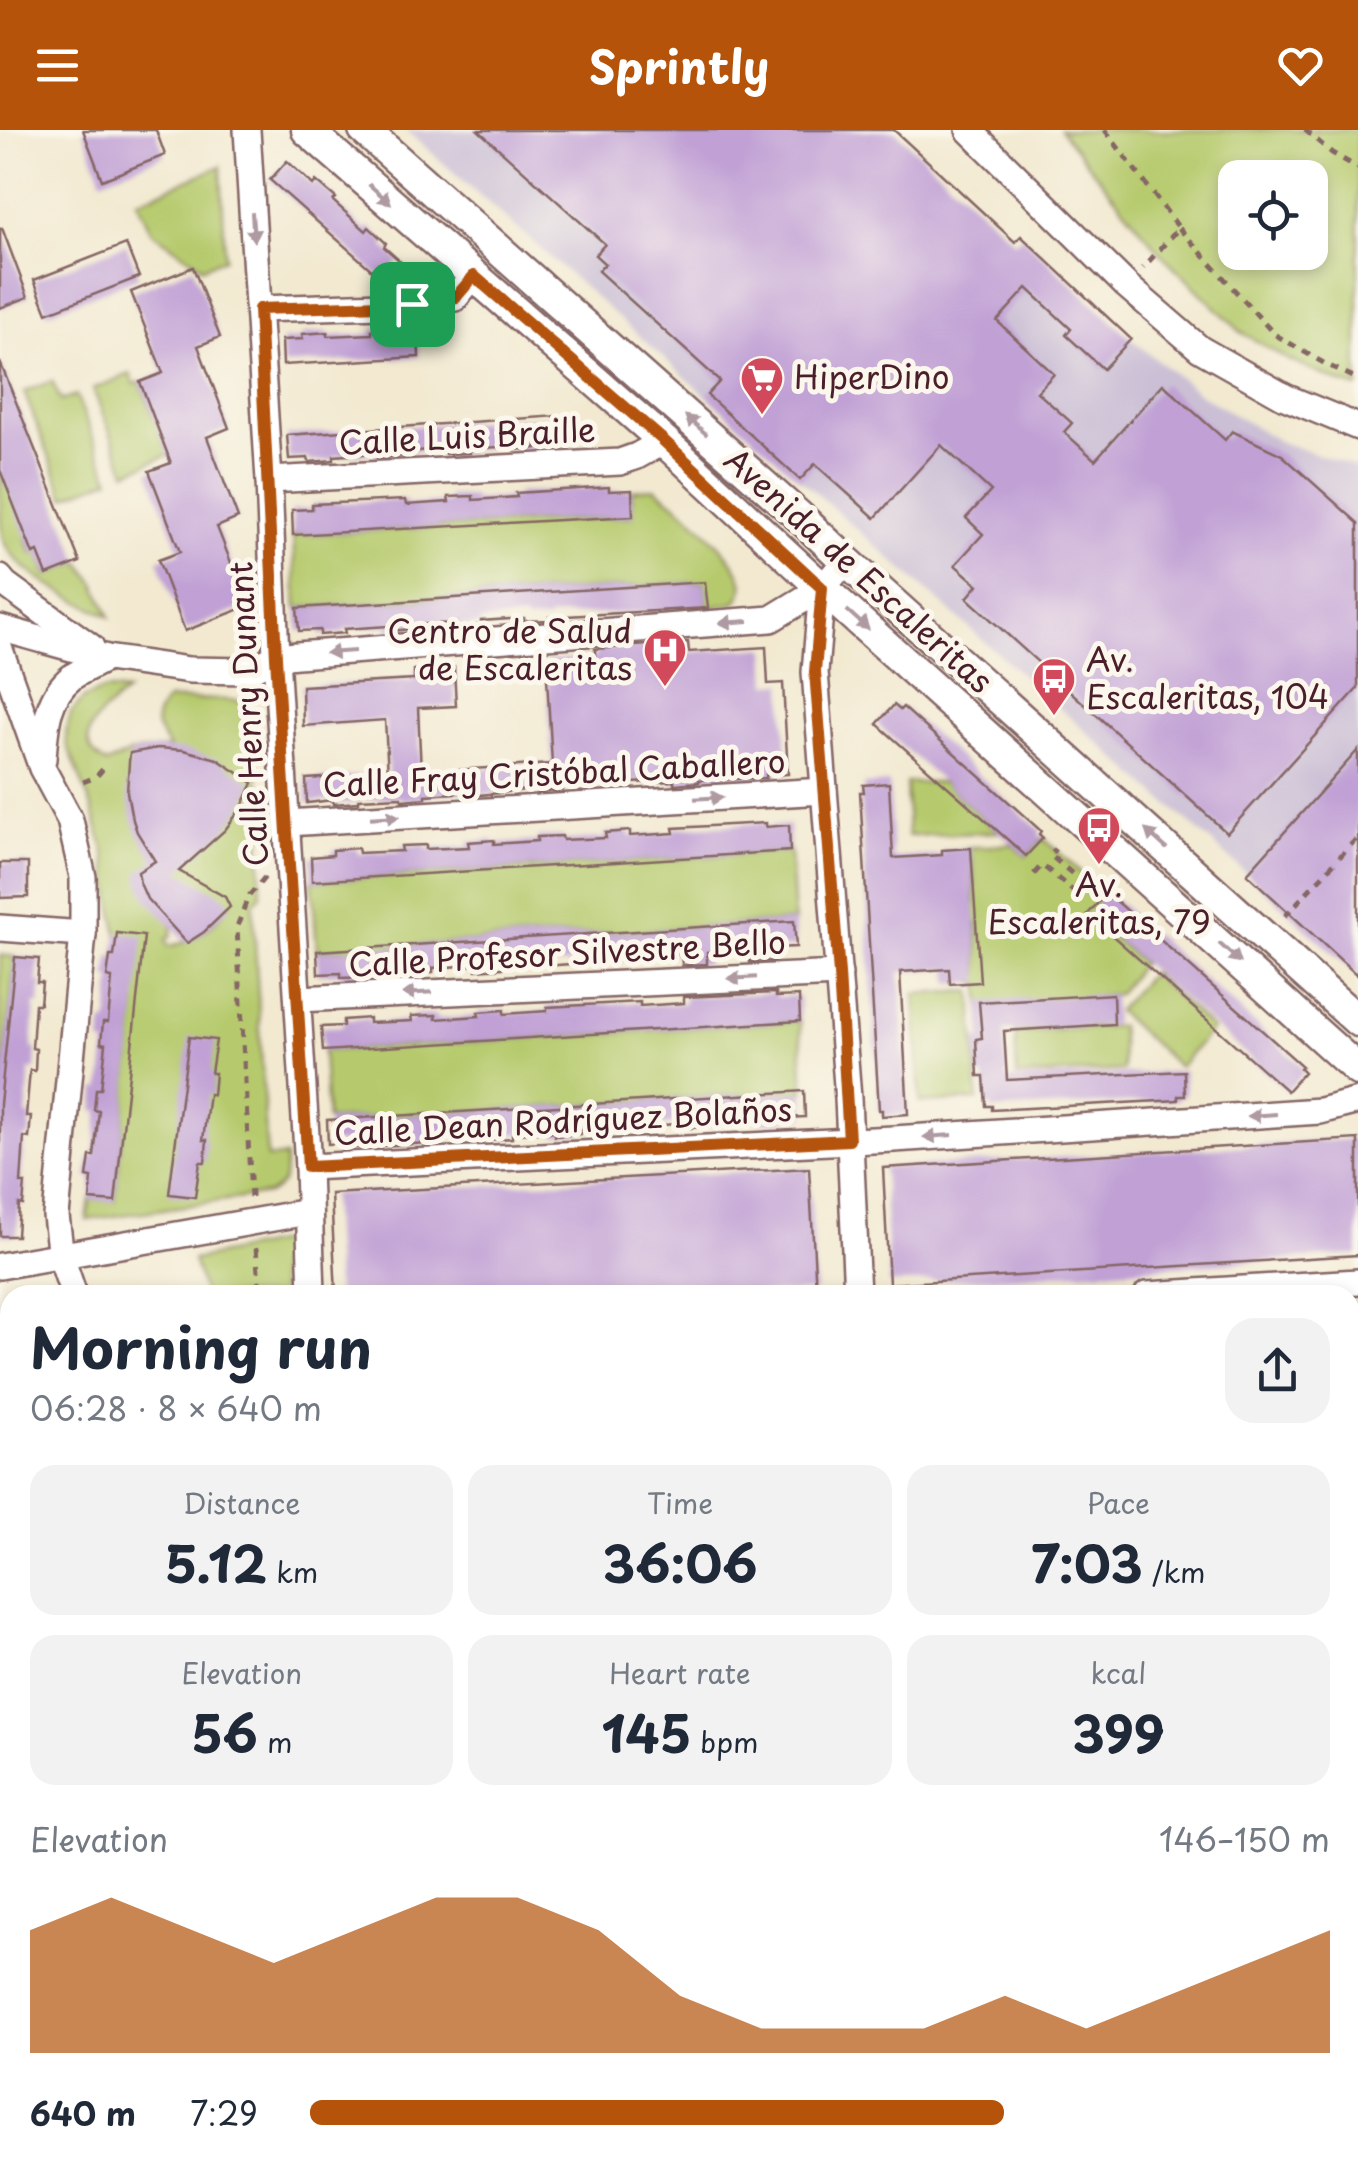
<!DOCTYPE html>
<meta charset="utf-8">
<style>
:root{--surface:#fff;--page:#f2f2f3;--text:#1f2937;--muted:#747a83;--accent:#b45309}
body{margin:0;font-family:"Playpen Sans",sans-serif;background:var(--page);color:var(--text);height:100vh;display:flex;flex-direction:column;font-size:38px;white-space:nowrap}
*{box-sizing:border-box;margin:0}
p{font-size:32px;color:var(--muted)}
.icon{flex:none;width:55px;height:55px;fill:none;stroke:currentColor;stroke-width:2;stroke-linecap:round;stroke-linejoin:round}
.map{position:relative;flex:1;overflow:hidden}
.panel{position:absolute;left:0px;top:1155px;width:1360px;height:885px;display:flex;flex-direction:column;background:var(--surface);border-radius:30px 30px 0 0;box-shadow:0 5px 15px #0003}
.panel>*{flex:none}
.fabs{position:absolute;left:1218px;top:30px;display:grid;gap:20px}
.fabs a{display:grid;place-items:center;width:110px;height:110px;border-radius:20px;background:var(--surface);box-shadow:0 5px 15px #0003;font-size:50px}
.pin{position:absolute;display:grid;place-items:center;width:85px;height:85px;color:#fff;margin:-42px;border-radius:20px;box-shadow:0 5px 15px #0006}
.round{display:grid;place-items:center;flex:none;width:105px;height:105px;border-radius:30px;background:var(--page)}
.summary{display:flex;align-items:center;justify-content:space-between;height:170px;padding:0 30px}
h1{font-size:55px;font-weight:700;line-height:75px}
.figures{display:grid;grid-template-columns:repeat(3,1fr);gap:15px;height:170px;padding:10px 30px}
.figures div{display:grid;align-content:center;border-radius:25px;background:var(--page);text-align:center}
.figures b{font-size:50px;font-weight:700}
.figures small{font-size:28px;font-weight:400}
.figures p{font-size:28px}
.chart{height:280px;padding:20px 30px}
.chart p{display:flex;justify-content:space-between}
.chart svg{width:100%;height:180px;margin-top:10px;fill:var(--accent);opacity:.7}
ul{padding:0 30px;list-style:none;font-size:32px}
li{display:grid;grid-template-columns:160px 120px 1fr;align-items:center;height:75px}
li i{height:25px;border-radius:12px;background:var(--accent)}
header{display:flex;justify-content:space-between;align-items:center;height:130px;padding:0 30px;background:var(--accent);color:#fff;font-size:45px;font-weight:700}
.map>svg:first-child{display:block}
.industrial{fill:#cbbfd5}
.green{fill:#b6ca6d;stroke:#80744c;stroke-width:2.5;fill-rule:evenodd}
.building{fill:#c1a1d5}
.lines{fill:none;stroke-linecap:round;stroke-linejoin:round}
.minor-casing{stroke:#856665;stroke-width:30}
.tertiary-casing{stroke:#856665;stroke-width:35}
.path{stroke:#856665;stroke-width:5;stroke-dasharray:8 8;stroke-linecap:butt}
.minor{stroke:#fff;stroke-width:25}
.tertiary{stroke:#fff;stroke-width:30}
.oneway{fill:#ae9aa0}
.route-casing{stroke:#fff;stroke-width:20}
.route{stroke:#b45309;stroke-width:12}
.labels{text-anchor:middle;stroke-width:10;stroke-linejoin:round;paint-order:stroke}
.poi-label{font-size:32px;fill:#4a1f2b;stroke:#fbf7ec;text-anchor:start}
.street-label{font-size:32px;fill:#4a1f2b;stroke:#fbf7ec}
</style>
<header><svg class="icon" aria-label="menu" viewBox="0 0 24 24"><path d="M4 6h16M4 12h16M4 18h16"/></svg>Sprintly<svg class="icon" aria-label="heart" viewBox="0 0 24 24"><path d="M12 20l-8-8c-3-5 5-10 8-4 3-6 11-1 8 4z"/></svg></header>
<div class="map">
<svg width="1358" height="2040" viewBox="0 0 1358 2040">
<rect width="100%" height="100%" fill="#fbf7ec"/>
<filter id="ink" filterUnits="userSpaceOnUse"><feTurbulence type="fractalNoise" baseFrequency=".01" numOctaves="2"/><feDisplacementMap in="SourceGraphic" scale="20" xChannelSelector="R" yChannelSelector="G"/><feConvolveMatrix kernelMatrix="1 2 1 2 8 2 1 2 1" color-interpolation-filters="sRGB"/></filter>
<filter id="wash" filterUnits="userSpaceOnUse"><feTurbulence type="fractalNoise" baseFrequency=".0048" numOctaves="4" result="noise"/><feDisplacementMap in="SourceGraphic" scale="40" xChannelSelector="R" yChannelSelector="G"/><feGaussianBlur stdDeviation="2.25" result="paint"/><feColorMatrix in="noise" values="0 0 0 0 0 0 0 0 0 0 0 0 0 0 0 0 0 1.4 0 .05"/><feComposite in="paint" operator="in"/></filter>
<g filter="url(#wash)">
<rect width="100%" height="100%" fill="#f2e9d0"/>
<!-- industrial -->
<path class="industrial" d="M 406,0 L 894,0 L 1014,112 L 1021,106 L 1131,209 L 1201,265 L 1280,312 L 1358,338 L 1358,620 L 1247,744 Z"/>
<!-- green -->
<g class="green">
<path d="M 1060,0 L 1358,0 L 1358,258 L 1341,253 L 1288,230 L 1241,202 L 1163,126 ZM 1235,48 L 1310,48 L 1310,122 L 1235,122 Z"/>
<path d="M 221,36 L 225,128 L 203,137 L 151,101 L 137,71 Z"/>
<path d="M 130,244 L 134,254 L 140,252 L 169,325 L 126,342 L 93,259 Z"/>
<path d="M 52,251 L 61,271 L 76,265 L 110,349 L 65,367 L 24,262 Z"/>
<path d="M 7,342 L 31,406 L 26,409 L 32,424 L 38,422 L 47,445 L 80,432 L 95,453 L 110,487 C 74,468 19,447 2,408 C 0,394 0,361 0,345 Z"/>
<path d="M 655,358 C 678,374 736,424 742,451 C 744,461 740,466 735,473 L 708,478 L 704,452 L 297,478 L 293,405 L 632,386 L 632,360 Z"/>
<path d="M 112,560 L 127,562 C 103,581 65,609 107,634 L 130,623 L 169,618 C 155,596 149,592 167,570 C 180,570 234,568 243,572 C 250,575 251,578 254,584 L 260,670 L 261,765 L 253,774 L 267,1028 L 285,1027 C 285,1048 287,1053 268,1064 L 87,1090 L 90,1069 L 115,1071 L 136,872 L 117,803 L 105,723 L 92,678 L 67,614 L 66,603 L 71,583 L 83,569 L 100,561 ZM 229,776 C 212,798 195,813 168,816 L 166,809 L 171,806 L 173,788 Z"/>
<path d="M 943,652 L 999,702 L 908,706 L 906,653 Z"/>
<path d="M 1043,708 L 1105,765 L 1089,785 L 1142,833 L 1118,864 L 981,876 L 980,853 L 974,853 L 974,845 L 979,844 L 977,793 L 971,793 C 976,775 977,734 967,718 L 1012,714 L 1026,726 Z"/>
<path d="M 790,721 L 794,791 L 317,821 L 312,751 Z"/>
<path d="M 0,825 L 15,827 L 0,975 Z"/>
<path d="M 1151,843 L 1212,899 L 1179,937 L 1117,881 Z"/>
<path d="M 972,861 L 978,970 L 920,973 L 915,864 Z"/>
<path d="M 800,891 L 804,961 L 327,990 L 323,921 Z"/>
<path d="M 1120,896 L 1123,940 L 1017,947 L 1015,903 Z"/>
<path d="M 280,1112 L 291,1116 C 296,1123 299,1132 294,1140 L 284,1133 L 278,1135 L 280,1165 L 204,1165 L 193,1130 Z"/>
<path d="M 6,1713 L 10,1723 L 10,2030 L 134,2030 L 138,2040 L 0,2040 L 0,1715 Z"/>
<path d="M 387,2030 L 612,2030 L 451,2040 L 388,2040 Z"/>
</g>
<g id="blocks">
<!-- building -->
<g class="building">
<path d="M 83,0 L 156,0 L 165,25 L 102,50 Z"/>
<path d="M 478,0 L 894,0 L 1015,112 L 1021,106 L 1131,209 L 1103,239 L 1066,205 L 1071,199 L 1027,158 L 997,191 L 1054,244 L 1037,262 L 1072,293 L 1064,302 L 1095,330 L 1163,254 L 1225,310 L 1232,301 L 1282,325 L 1358,393 L 1358,558 L 1227,703 L 967,468 L 978,455 L 955,435 L 983,404 L 966,388 L 991,361 L 941,315 L 875,388 L 815,334 L 800,350 L 707,265 L 720,251 L 598,141 L 605,134 L 595,125 L 605,114 Z"/>
<path d="M 287,31 L 313,55 L 316,51 L 336,68 L 333,71 L 366,101 L 369,97 L 386,113 L 384,117 L 400,131 L 383,150 L 270,50 Z"/>
<path d="M 2,98 L 28,167 L 0,178 L 0,99 Z"/>
<path d="M 126,114 L 139,147 L 47,183 L 34,150 Z"/>
<path d="M 193,137 L 220,207 L 198,216 L 229,298 L 207,307 L 238,388 L 217,397 L 248,476 L 185,501 L 158,430 L 180,422 L 149,341 L 171,333 L 140,252 L 163,243 L 131,162 Z"/>
<path d="M 396,198 L 396,203 L 418,201 L 419,227 L 283,235 L 282,210 L 303,209 L 302,204 L 328,202 L 328,206 L 372,204 L 372,200 Z"/>
<path d="M 0,232 L 80,432 L 47,445 L 38,422 L 33,424 L 0,340 Z"/>
<path d="M 558,286 L 559,313 L 537,314 L 537,318 L 513,320 L 512,316 L 470,319 L 470,323 L 445,324 L 445,319 L 401,322 L 401,326 L 377,328 L 376,323 L 334,326 L 334,330 L 309,332 L 308,328 L 289,329 L 287,305 Z"/>
<path d="M 609,357 L 609,361 L 632,360 L 633,386 L 293,405 L 292,380 L 312,379 L 312,374 L 405,370 L 406,375 L 449,372 L 448,367 L 473,366 L 473,370 L 517,367 L 516,363 Z"/>
<path d="M 705,452 L 708,478 L 549,487 L 549,490 L 524,491 L 524,488 L 481,491 L 481,495 L 456,497 L 456,493 L 413,495 L 413,499 L 388,501 L 388,496 L 344,499 L 345,503 L 320,505 L 320,500 L 299,501 L 297,478 Z"/>
<path d="M 688,512 L 689,522 L 766,517 L 768,554 L 783,553 L 788,644 L 766,645 L 766,648 L 699,650 L 699,652 L 674,654 L 674,651 L 630,653 L 630,656 L 606,658 L 605,654 L 563,657 L 563,660 L 537,662 L 537,659 L 469,666 L 469,662 L 426,665 L 426,668 L 402,670 L 401,667 L 359,669 L 359,672 L 333,674 L 333,670 L 307,673 L 306,649 L 388,644 L 385,590 L 303,596 L 302,556 L 414,550 L 414,540 L 454,537 L 456,576 L 418,578 L 421,642 L 552,634 L 546,531 L 595,528 L 595,519 Z"/>
<path d="M 894,575 L 900,580 L 903,577 L 1041,701 L 1039,704 L 1043,708 L 1026,726 L 877,594 Z"/>
<path d="M 158,618 L 184,620 L 217,629 L 253,653 L 242,677 L 225,700 L 179,741 L 225,767 L 230,777 L 204,802 L 187,813 L 147,769 L 140,753 L 138,742 L 155,731 L 137,702 L 131,684 L 127,662 L 129,632 L 130,623 Z"/>
<path d="M 1358,620 L 1358,846 L 1247,744 Z"/>
<path d="M 889,653 L 893,728 L 942,725 L 942,720 L 971,718 L 980,852 L 950,854 L 949,839 L 900,842 L 908,984 L 882,986 L 882,980 L 879,980 L 860,662 L 864,662 L 863,655 Z"/>
<path d="M 766,693 L 766,697 L 789,695 L 790,721 L 312,751 L 311,727 L 333,725 L 333,720 L 358,718 L 359,723 L 402,721 L 401,716 L 426,715 L 426,719 L 469,717 L 468,712 L 494,710 L 494,714 L 537,711 L 537,707 L 562,706 L 563,710 L 606,708 L 605,703 L 630,701 L 630,706 L 674,703 L 673,698 Z"/>
<path d="M 0,733 L 28,733 L 28,767 L 0,768 Z"/>
<path d="M 1105,765 L 1110,769 L 1112,767 L 1302,936 L 1300,938 L 1304,942 L 1287,961 L 1088,784 Z"/>
<path d="M 794,791 L 796,817 L 774,818 L 775,831 L 750,832 L 749,819 L 707,822 L 707,834 L 682,835 L 681,823 L 638,826 L 638,830 L 613,831 L 613,827 L 570,829 L 570,834 L 545,836 L 545,832 L 502,834 L 502,838 L 476,840 L 476,835 L 433,838 L 433,842 L 409,843 L 409,839 L 366,842 L 366,847 L 341,848 L 341,843 L 318,844 L 317,821 Z"/>
<path d="M 117,803 L 144,806 L 115,1072 L 90,1070 L 92,1048 L 87,1047 L 90,1026 L 94,1026 L 99,981 L 94,980 L 96,959 L 101,959 L 106,914 L 101,913 L 103,892 L 108,892 L 112,848 L 107,847 L 110,826 L 114,826 Z"/>
<path d="M 15,827 L 39,829 L 37,852 L 42,852 L 40,874 L 35,874 L 32,918 L 36,919 L 35,941 L 30,940 L 26,986 L 31,986 L 29,1008 L 24,1007 L 21,1053 L 25,1053 L 23,1075 L 19,1074 L 17,1106 L 0,1106 L 0,974 Z"/>
<path d="M 776,863 L 776,867 L 799,866 L 800,891 L 323,921 L 321,897 L 343,896 L 343,890 L 369,888 L 369,893 L 412,891 L 411,886 L 436,885 L 436,889 L 479,886 L 478,882 L 504,880 L 504,884 L 547,881 L 547,877 L 640,872 L 640,876 L 684,873 L 684,867 Z"/>
<path d="M 1113,864 L 1114,894 L 1004,901 L 1007,950 L 1184,941 L 1185,966 L 1178,966 L 1178,970 L 992,980 L 992,976 L 986,976 L 984,946 L 978,946 L 976,909 L 982,908 L 979,872 Z"/>
<path d="M 189,907 L 216,910 L 211,943 L 215,943 L 213,965 L 209,964 L 203,1010 L 207,1010 L 205,1032 L 200,1032 L 195,1067 L 169,1064 Z"/>
<path d="M 804,961 L 805,987 L 784,988 L 784,992 L 759,993 L 759,990 L 717,992 L 717,996 L 691,998 L 691,993 L 648,996 L 648,1000 L 623,1002 L 623,997 L 580,999 L 580,1004 L 555,1006 L 555,1002 L 512,1004 L 512,1008 L 487,1010 L 486,1005 L 443,1007 L 444,1012 L 351,1018 L 351,1013 L 328,1014 L 327,990 Z"/>
<path d="M 1358,1009 L 1358,1125 L 889,1154 L 883,1038 Z"/>
<path d="M 809,1038 L 816,1161 L 736,1165 L 336,1165 L 331,1064 Z"/>
</g>
</g>
</g>
<g filter="url(#ink)">
<use href="#blocks" fill-opacity="0" stroke="#856665" stroke-width="2.5"/>
<g class="lines">
<!-- minor casing -->
<g class="minor-casing">
<g id="minor">
<path d="M 247,0 L 269,350 L 276,527 L 308,1037 L 312,1165"/>
<path d="M 969,0 L 1127,156 L 1200,219 L 1285,267 L 1358,297"/>
<path d="M 259,179 L 412,174 L 455,168 L 473,146"/>
<path d="M 269,350 L 620,332 L 637,326 L 664,311"/>
<path d="M 0,448 L 5,454 L 91,517"/>
<path d="M 822,458 L 815,542 L 848,968 L 857,1165"/>
<path d="M 0,498 L 107,528 L 189,540 L 248,541 L 276,527 L 297,525 L 771,489 L 822,458 L 846,431"/>
<path d="M 0,520 L 42,638 L 70,690 L 83,747 L 83,804 L 56,1086 L 61,1127 L 74,1165"/>
<path d="M 43,629 C 45,600 46,567 72,547 C 82,540 96,534 107,528"/>
<path d="M 287,693 L 824,661"/>
<path d="M 0,798 L 83,804"/>
<path d="M 298,869 L 839,844"/>
<path d="M 308,1037 L 894,1009 L 1320,981 L 1358,971"/>
<path d="M 0,1136 L 308,1082"/>
<path d="M 1147,1165 L 1358,1152"/>
<path d="M 1350,1324 L 1358,1324"/>
<path d="M 0,1434 L 10,1463"/>
<path d="M 1350,1499 L 1358,1498"/>
<path d="M 1350,1689 L 1358,1689"/>
<path d="M 362,2030 L 363,2040"/>
<path d="M 910,2030 L 910,2040"/>
<path d="M 1113,2030 L 1114,2040"/>
<path d="M 1304,2030 L 1305,2040"/>
</g>
</g>
<!-- tertiary casing -->
<g class="tertiary-casing">
<g id="tertiary">
<path d="M 307,0 L 664,311 L 822,458 L 1358,940"/>
<path d="M 364,0 L 802,389 L 846,431 L 1358,891"/>
</g>
</g>
<!-- path -->
<g class="path">
<path d="M 1105,0 L 1179,98 L 1143,138"/>
<path d="M 1305,0 L 1332,23 L 1358,38"/>
<path d="M 1179,98 L 1274,204 L 1327,235 L 1358,249"/>
<path d="M 83,652 L 96,647 L 107,634"/>
<path d="M 1034,744 L 1042,735 L 1074,762 L 1082,752 L 1050,725 L 1055,719"/>
<path d="M 1285,786 L 1358,707"/>
<path d="M 251,1067 L 237,797 L 248,767 L 265,747"/>
<path d="M 256,1118 L 260,1165"/>
<path d="M 0,1729 L 10,1725"/>
</g>
<!-- minor -->
<use href="#minor" class="minor"/>
<!-- tertiary -->
<use href="#tertiary" class="tertiary"/>
</g>
<!-- one-way arrows -->
<defs><path id="oneway-solid" d="M-6-.8H1V-3.2L6.5 0L1 3.2V.8H-6Z" transform="scale(2.5)"/></defs>
<g class="oneway">
<use href="#oneway-solid" transform="translate(380 64) rotate(41)"/>
<use href="#oneway-solid" transform="translate(253 97) rotate(86)"/>
<use href="#oneway-solid" transform="translate(696 295) rotate(-138)"/>
<use href="#oneway-solid" transform="translate(858 490) rotate(42)"/>
<use href="#oneway-solid" transform="translate(734 492) rotate(176)"/>
<use href="#oneway-solid" transform="translate(340 522) rotate(176)"/>
<use href="#oneway-solid" transform="translate(709 668) rotate(-3)"/>
<use href="#oneway-solid" transform="translate(385 687) rotate(-3)"/>
<use href="#oneway-solid" transform="translate(1156 709) rotate(-138)"/>
<use href="#oneway-solid" transform="translate(1230 823) rotate(42)"/>
<use href="#oneway-solid" transform="translate(742 848) rotate(177)"/>
<use href="#oneway-solid" transform="translate(417 863) rotate(177)"/>
<use href="#oneway-solid" transform="translate(1262 985) rotate(176)"/>
<use href="#oneway-solid" transform="translate(938 1006) rotate(176)"/>
</g>
</g>
<g class="lines" filter="url(#ink)">
<!-- route casing -->
<g class="route-casing">
<path id="route" d="M 474,146 L 664,311 L 822,458 L 815,542 L 839,844 L 849,1010 L 308,1037 L 276,527 L 259,179 L 412,174 L 455,168 Z"/>
</g>
<!-- route -->
<use href="#route" class="route"/>
</g>
<!-- icons -->
<defs>
<g id="supermarket-pin" transform="scale(2.25)"><path d="M0 17L-7.5 6A9.5 9.5 0 1 1 7.5 6Z" fill="#d1495b" stroke="#fbf7ec"/><path d="M-6-5.5h2.5l.6 2H6L4.5 2H-2.5L-4.4-4H-6ZM-1.5 3.2a1.3 1.3 0 1 0 .1 0ZM3 3.2a1.3 1.3 0 1 0 .1 0Z" fill="#fff"/></g>
<g id="hospital-pin" transform="scale(2.25)"><path d="M0 17L-7.5 6A9.5 9.5 0 1 1 7.5 6Z" fill="#d1495b" stroke="#fbf7ec"/><path d="M-5-5h3v3.5h4V-5h3V5h-3V1.5h-4V5h-3Z" fill="#fff"/></g>
<g id="bus-pin" transform="scale(2.25)"><path d="M0 17L-7.5 6A9.5 9.5 0 1 1 7.5 6Z" fill="#d1495b" stroke="#fbf7ec"/><path d="M-5-6H5V4H4V6H2V4H-2V6H-4V4H-5ZM-3.5-4V0h7V-4ZM-3.5 1.2v1.5H-2V1.2ZM2 1.2v1.5H3.5V1.2Z" fill="#fff"/></g>
</defs>
<g fill-rule="evenodd">
<use href="#supermarket-pin" x="762" y="248"/>
<use href="#hospital-pin" x="665" y="520"/>
<use href="#bus-pin" x="1054" y="549"/>
<use href="#bus-pin" x="1099" y="698"/>
</g>
<g class="labels">
<!-- poi labels -->
<g class="poi-label">
<text x="794" y="259">HiperDino</text>
<text x="632" y="513" text-anchor="end">Centro de Salud<tspan x="632" dy="37">de Escaleritas</tspan></text>
<text x="1086" y="542">Av.<tspan x="1086" dy="37">Escaleritas, 104</tspan></text>
<text x="1099" y="767" text-anchor="middle">Av.<tspan x="1099" dy="37">Escaleritas, 79</tspan></text>
</g>
<!-- street labels -->
<g class="street-label">
<text transform="translate(467 307) rotate(-3)" y="11">Calle Luis Braille</text>
<text transform="translate(858 441) rotate(42)" y="11">Avenida de Escaleritas</text>
<text transform="translate(249 584) rotate(-93)" y="11">Calle Henry Dunant</text>
<text transform="translate(554 644) rotate(-3)" y="11">Calle Fray Cristóbal Caballero</text>
<text transform="translate(567 824) rotate(-3)" y="11">Calle Profesor Silvestre Bello</text>
<text transform="translate(563 992) rotate(-3)" y="11">Calle Dean Rodríguez Bolaños</text>
</g>
</g>
</svg>
<div class="fabs">
<a><svg class="icon" aria-label="locate" viewBox="0 0 24 24"><circle cx="12" cy="12" r="6"/><path d="M12 2v4M12 18v4M2 12h4M18 12h4"/></svg></a>
</div>
<div class="pin" style="left:412px;top:174px;background:#1e9e55"><svg class="icon" aria-label="arrive" viewBox="0 0 24 24"><path d="M6 21V4h12l-3 4 3 4H6"/></svg></div>
<section class="panel">
<div class="summary"><div><h1>Morning run</h1><p>06:28 · 8 × 640 m</p></div><a class="round"><svg class="icon" aria-label="share" viewBox="0 0 24 24"><path d="M12 15V3M7 8l5-5 5 5M5 13v7h14v-7"/></svg></a></div>
<div class="figures">
<div><p>Distance</p><b>5.12<small> km</small></b></div>
<div><p>Time</p><b>36:06</b></div>
<div><p>Pace</p><b>7:03<small> /km</small></b></div>
</div>
<div class="figures">
<div><p>Elevation</p><b>56<small> m</small></b></div>
<div><p>Heart rate</p><b>145<small> bpm</small></b></div>
<div><p>kcal</p><b>399</b></div>
</div>
<div class="chart"><p><span>Elevation</span>146–150 m</p>
<svg viewBox="0 0 160 44" preserveAspectRatio="none"><path d="M0 44V14L10 6L20 14L30 22L40 14L50 6L60 6L70 14L80 30L90 38L100 38L110 38L120 30L130 38L140 30L150 22L160 14V44z"/></svg>
</div>
<ul>
<li><b>640 m</b>7:29<i style="width:68%"></i></li>
</ul>
</section>
</div>
